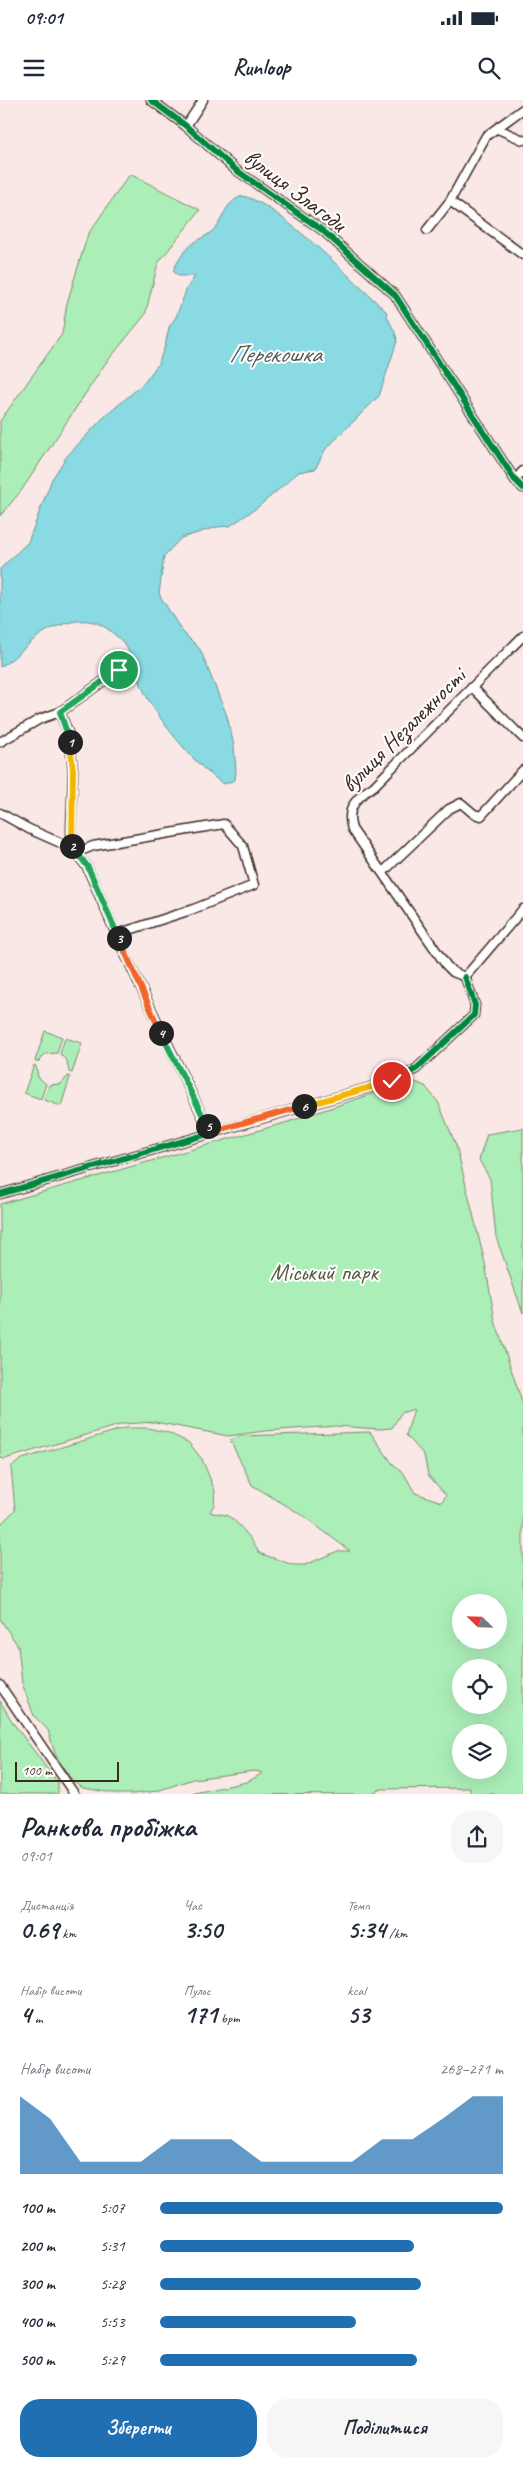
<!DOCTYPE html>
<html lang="uk">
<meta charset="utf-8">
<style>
:root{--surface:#fff;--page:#f6f6f7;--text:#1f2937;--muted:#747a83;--accent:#1f6fb2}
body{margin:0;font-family:Caveat,sans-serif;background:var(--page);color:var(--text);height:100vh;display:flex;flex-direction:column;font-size:19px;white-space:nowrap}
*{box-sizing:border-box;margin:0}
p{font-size:16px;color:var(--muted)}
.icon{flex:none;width:28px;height:28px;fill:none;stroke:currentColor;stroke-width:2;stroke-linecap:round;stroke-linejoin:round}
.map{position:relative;height:1694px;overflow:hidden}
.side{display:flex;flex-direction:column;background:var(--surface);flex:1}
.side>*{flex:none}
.needle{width:32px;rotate:293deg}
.buttons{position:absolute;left:452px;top:1494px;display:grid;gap:10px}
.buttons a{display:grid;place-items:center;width:55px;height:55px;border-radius:50%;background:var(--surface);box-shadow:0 5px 20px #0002;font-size:25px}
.scale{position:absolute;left:15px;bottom:12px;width:104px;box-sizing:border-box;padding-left:5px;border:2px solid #3b2a1e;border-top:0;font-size:14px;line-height:18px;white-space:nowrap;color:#3b2a1e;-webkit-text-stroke:4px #fff;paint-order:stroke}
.pin{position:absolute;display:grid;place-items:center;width:42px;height:42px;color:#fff;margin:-21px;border:2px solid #fff;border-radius:50%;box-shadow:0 1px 5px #0007}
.km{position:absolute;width:25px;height:25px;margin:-12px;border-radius:50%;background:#222;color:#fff;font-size:14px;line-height:25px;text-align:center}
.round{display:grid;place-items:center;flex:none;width:52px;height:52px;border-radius:20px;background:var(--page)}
.overview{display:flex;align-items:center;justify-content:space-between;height:85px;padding:0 20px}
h1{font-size:28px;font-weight:800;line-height:38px}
.stats{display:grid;grid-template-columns:repeat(3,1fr);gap:8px;height:85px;padding:5px 20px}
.stats div{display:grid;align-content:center}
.stats b{font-size:25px;font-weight:800}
.stats small{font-size:14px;font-weight:400}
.stats p{font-size:14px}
.chart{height:140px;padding:10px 20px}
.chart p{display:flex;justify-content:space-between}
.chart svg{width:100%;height:90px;margin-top:5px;fill:var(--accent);opacity:.7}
.button{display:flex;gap:10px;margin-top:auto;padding:10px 20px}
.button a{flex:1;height:58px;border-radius:20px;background:var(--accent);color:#fff;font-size:20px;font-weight:800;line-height:58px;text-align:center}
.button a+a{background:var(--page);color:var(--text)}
ul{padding:0 20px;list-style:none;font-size:16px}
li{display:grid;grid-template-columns:80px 60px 1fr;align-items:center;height:38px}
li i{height:12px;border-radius:6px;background:var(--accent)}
.status{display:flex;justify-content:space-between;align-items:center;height:35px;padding:0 25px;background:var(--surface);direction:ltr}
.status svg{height:14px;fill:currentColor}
header{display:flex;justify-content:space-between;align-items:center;height:65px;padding:0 20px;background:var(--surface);font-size:22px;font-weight:800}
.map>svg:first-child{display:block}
.green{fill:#aceeb8;stroke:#748c6b;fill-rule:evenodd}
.water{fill:#89dae2;stroke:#6a9494}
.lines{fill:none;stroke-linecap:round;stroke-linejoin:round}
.street-casing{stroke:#3b2a1e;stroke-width:11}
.street{stroke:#fff;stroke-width:8}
.cycleway-casing{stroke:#fff;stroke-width:9}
.cycleway{stroke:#00873e;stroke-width:6}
.split-1-casing{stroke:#fff;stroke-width:10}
.split-2-casing{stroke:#fff;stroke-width:10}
.split-3-casing{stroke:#fff;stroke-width:10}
.split-4-casing{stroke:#fff;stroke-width:10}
.split-5-casing{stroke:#fff;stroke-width:10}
.split-6-casing{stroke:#fff;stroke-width:10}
.split-7-casing{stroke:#fff;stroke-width:10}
.split-1{stroke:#22a559;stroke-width:6}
.split-2{stroke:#f5b400;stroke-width:6}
.split-3{stroke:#22a559;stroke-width:6}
.split-4{stroke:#f0652b;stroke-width:6}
.split-5{stroke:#22a559;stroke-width:6}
.split-6{stroke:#f0652b;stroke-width:6}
.split-7{stroke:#f5b400;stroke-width:6}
.labels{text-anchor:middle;stroke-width:4;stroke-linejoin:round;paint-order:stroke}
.street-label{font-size:24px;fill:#3b2a1e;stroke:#fff}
.park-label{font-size:24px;fill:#575b44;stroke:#fff}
.water-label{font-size:25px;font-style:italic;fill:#525f59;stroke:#fff}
</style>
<div class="status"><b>09:01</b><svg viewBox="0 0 49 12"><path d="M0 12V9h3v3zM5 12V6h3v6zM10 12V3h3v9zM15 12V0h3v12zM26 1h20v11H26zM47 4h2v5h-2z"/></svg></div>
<header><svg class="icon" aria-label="menu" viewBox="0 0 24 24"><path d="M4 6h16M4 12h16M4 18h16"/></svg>Runloop<svg class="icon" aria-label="search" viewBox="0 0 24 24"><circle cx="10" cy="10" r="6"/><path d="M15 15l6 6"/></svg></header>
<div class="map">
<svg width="523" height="1695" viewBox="0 0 523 1695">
<rect width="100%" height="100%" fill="#fae8e6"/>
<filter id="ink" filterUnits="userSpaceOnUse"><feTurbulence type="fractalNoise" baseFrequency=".02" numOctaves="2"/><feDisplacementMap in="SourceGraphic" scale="10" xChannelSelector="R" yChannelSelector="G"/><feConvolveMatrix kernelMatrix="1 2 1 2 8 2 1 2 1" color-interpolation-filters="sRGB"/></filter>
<g filter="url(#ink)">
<!-- green -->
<g class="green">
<path d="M 130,74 L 200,110 L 158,163 L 145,215 L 105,264 L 21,391 L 0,416 L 0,321 L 62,234 L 67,203 L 88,134 Z"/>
<path d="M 45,931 L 62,937 L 57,953 L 45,954 L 38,962 L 35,961 Z"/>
<path d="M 65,938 L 82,943 L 72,973 L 69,972 L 67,961 L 60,954 Z"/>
<path d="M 34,965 L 36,966 L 38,977 L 46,984 L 41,999 L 24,993 Z"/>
<path d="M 68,976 L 70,977 L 61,1006 L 44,1000 L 49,985 L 61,984 Z"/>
<path d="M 403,982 L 415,982 L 425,986 L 438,1002 L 456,1045 L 485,1163 L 495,1221 L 523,1305 L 523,1694 L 470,1694 L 470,1688 L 381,1689 L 368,1695 L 189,1694 L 247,1682 L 263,1673 L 254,1671 L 193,1679 L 157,1691 L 134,1694 L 119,1694 L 83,1688 L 72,1681 L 55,1654 L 48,1630 L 34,1616 L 22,1583 L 18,1546 L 0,1519 L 0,1425 L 15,1410 L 11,1367 L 22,1359 L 125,1328 L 148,1328 L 169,1333 L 189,1343 L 202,1359 L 215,1391 L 214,1405 L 210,1412 C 215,1414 220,1413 225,1415 C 236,1418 256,1444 259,1453 L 293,1465 L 305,1465 L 338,1451 L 350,1451 L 302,1415 L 252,1385 L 230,1340 L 240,1336 L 370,1332 L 392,1363 L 403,1372 L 415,1393 L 442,1402 L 446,1395 L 428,1375 L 424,1355 L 406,1335 L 414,1309 L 401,1313 L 392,1328 L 379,1329 L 336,1326 L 265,1331 L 228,1336 L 155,1322 L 123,1324 L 5,1359 L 0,1358 L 0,1104 L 288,1022 L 375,993 ZM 461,1502 L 499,1502 L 499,1540 L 461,1540 ZM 461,1568 L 499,1568 L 499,1605 L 461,1605 ZM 461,1632 L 499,1632 L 499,1670 L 461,1670 Z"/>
<path d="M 523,1028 L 523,1213 L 496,1137 L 490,1079 L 479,1060 L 487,1034 Z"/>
<path d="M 0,1601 L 13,1623 L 58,1683 L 58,1694 L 0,1694 Z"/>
</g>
<!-- water -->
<path class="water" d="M 242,96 C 276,101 357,185 386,211 C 388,223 396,229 397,241 L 379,296 L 325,350 L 315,369 L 299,372 L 258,407 L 230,426 L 217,427 L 181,438 L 164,456 L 159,494 L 181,530 L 200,549 L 227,616 L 234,646 L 236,671 L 235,680 L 224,684 C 196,667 165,627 148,599 C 138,582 135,562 126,546 C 123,542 119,538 115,535 C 96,517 79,518 55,527 C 33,535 20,556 0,567 L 0,469 L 28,442 L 52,379 L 67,356 L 102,319 L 144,283 L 158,264 L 165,246 L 169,227 L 176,217 L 187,188 L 195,176 L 179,176 L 173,171 C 177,162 185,149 193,143 C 198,139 205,137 210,133 C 226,120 221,105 242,96 Z"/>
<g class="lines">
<!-- street casing -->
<g class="street-casing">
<g id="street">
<path d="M 151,0 L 186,26 L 236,70 L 322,130 L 395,195 L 515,380 L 523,388"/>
<path d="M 186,26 L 203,0"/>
<path d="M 498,29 L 523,40"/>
<path d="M 450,101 L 523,155"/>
<path d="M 427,130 L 450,101 L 486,36 L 523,9"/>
<path d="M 515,380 L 523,371"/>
<path d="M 472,587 L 523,638"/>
<path d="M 60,612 L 69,635 L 73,670 L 71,730 L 72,748 L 87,767 L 123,850 L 210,1032"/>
<path d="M 0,642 L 40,619 L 60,612 L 119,570"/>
<path d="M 0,713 L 29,729 L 72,748"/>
<path d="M 76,753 L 93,746 L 224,724 L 243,746 L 254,785 L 191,810 L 117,834"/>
<path d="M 383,772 L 449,709 L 461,703 L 474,714 L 481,716 L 523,670"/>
<path d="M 465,877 L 453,872 L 446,865 L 352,729 C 345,708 357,697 374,686 L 523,536"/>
<path d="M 465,877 L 523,809"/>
<path d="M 0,1094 L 392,981 L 416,969 L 474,915 L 475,905 L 465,877"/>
<path d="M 0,1585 L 75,1695"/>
</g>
</g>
<!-- street -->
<use href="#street" class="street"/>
<!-- cycleway casing -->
<g class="cycleway-casing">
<g id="cycleway">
<path d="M 151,0 L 186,26 L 236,70 L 322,130 L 395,195 L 515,380 L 523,388"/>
<path d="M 60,612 L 69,635 L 73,670 L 71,730 L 72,748 L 87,767 L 123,850 L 210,1032"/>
<path d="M 0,1094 L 392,981 L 416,969 L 474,915 L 475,905 L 465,877"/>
</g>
</g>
<!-- cycleway -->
<use href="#cycleway" class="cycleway"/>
</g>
</g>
<g class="lines" filter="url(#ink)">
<!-- split-1 casing -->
<g class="split-1-casing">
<path id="split-1" d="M 70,642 L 60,612 L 119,570"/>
</g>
<!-- split-2 casing -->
<g class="split-2-casing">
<path id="split-2" d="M 70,642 L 73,670 L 72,746"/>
</g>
<!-- split-3 casing -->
<g class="split-3-casing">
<path id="split-3" d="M 72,746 L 88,767 L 119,838"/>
</g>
<!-- split-4 casing -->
<g class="split-4-casing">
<path id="split-4" d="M 119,838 L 161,933"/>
</g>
<!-- split-5 casing -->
<g class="split-5-casing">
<path id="split-5" d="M 161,933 L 208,1026"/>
</g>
<!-- split-6 casing -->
<g class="split-6-casing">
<path id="split-6" d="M 208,1026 L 210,1032 L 304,1006"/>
</g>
<!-- split-7 casing -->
<g class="split-7-casing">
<path id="split-7" d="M 304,1006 L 392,981"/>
</g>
<!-- split-1 -->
<use href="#split-1" class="split-1"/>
<!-- split-2 -->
<use href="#split-2" class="split-2"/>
<!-- split-3 -->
<use href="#split-3" class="split-3"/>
<!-- split-4 -->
<use href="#split-4" class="split-4"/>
<!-- split-5 -->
<use href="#split-5" class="split-5"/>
<!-- split-6 -->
<use href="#split-6" class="split-6"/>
<!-- split-7 -->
<use href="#split-7" class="split-7"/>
</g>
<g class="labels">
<!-- street labels -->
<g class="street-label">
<text transform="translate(295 90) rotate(37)" y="8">вулиця Злагоди</text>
<text transform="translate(403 630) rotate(-45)" y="8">вулиця Незалежності</text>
</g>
<!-- park labels -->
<g class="park-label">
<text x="324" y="1180">Міський парк</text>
</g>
<!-- water labels -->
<g class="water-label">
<text x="275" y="262">Перекошка</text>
</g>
</g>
</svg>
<div class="buttons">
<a><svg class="needle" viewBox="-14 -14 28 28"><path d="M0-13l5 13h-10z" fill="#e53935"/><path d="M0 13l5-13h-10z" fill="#747a83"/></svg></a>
<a><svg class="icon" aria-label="locate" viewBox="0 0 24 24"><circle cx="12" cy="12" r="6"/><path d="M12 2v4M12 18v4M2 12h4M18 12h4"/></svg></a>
<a><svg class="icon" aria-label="layers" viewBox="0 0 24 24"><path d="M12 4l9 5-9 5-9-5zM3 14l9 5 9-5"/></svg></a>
</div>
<div class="scale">100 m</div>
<div class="pin" style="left:119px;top:570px;background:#1e9e55"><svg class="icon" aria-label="arrive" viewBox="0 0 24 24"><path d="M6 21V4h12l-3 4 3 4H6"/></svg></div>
<div class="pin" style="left:392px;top:981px;background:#d93025"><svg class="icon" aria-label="check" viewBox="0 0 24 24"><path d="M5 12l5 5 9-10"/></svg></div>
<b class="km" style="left:70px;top:642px">1</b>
<b class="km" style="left:72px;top:746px">2</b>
<b class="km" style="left:119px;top:838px">3</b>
<b class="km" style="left:161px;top:933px">4</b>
<b class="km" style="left:208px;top:1026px">5</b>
<b class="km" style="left:304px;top:1006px">6</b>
</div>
<section class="side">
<div class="overview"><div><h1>Ранкова пробіжка</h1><p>09:01</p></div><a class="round"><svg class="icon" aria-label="share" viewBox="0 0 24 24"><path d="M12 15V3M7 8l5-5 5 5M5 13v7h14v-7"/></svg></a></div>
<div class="stats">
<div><p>Дистанція</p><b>0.69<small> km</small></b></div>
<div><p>Час</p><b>3:50</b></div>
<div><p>Темп</p><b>5:34<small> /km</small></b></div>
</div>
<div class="stats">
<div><p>Набір висоти</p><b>4<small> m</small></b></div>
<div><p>Пульс</p><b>171<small> bpm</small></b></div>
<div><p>kcal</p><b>53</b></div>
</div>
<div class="chart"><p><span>Набір висоти</span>268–271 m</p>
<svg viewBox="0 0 160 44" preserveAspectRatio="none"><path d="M0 44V6L10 17L20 38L30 38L40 38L50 27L60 27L70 27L80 38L90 38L100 38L110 38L120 27L130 27L140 17L150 6L160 6V44z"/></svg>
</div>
<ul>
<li><b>100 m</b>5:07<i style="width:100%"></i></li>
<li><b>200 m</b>5:31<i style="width:74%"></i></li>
<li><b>300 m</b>5:28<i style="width:76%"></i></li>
<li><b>400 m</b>5:53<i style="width:57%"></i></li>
<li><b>500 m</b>5:29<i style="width:75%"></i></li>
</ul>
<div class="button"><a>Зберегти</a><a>Поділитися</a></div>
</section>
